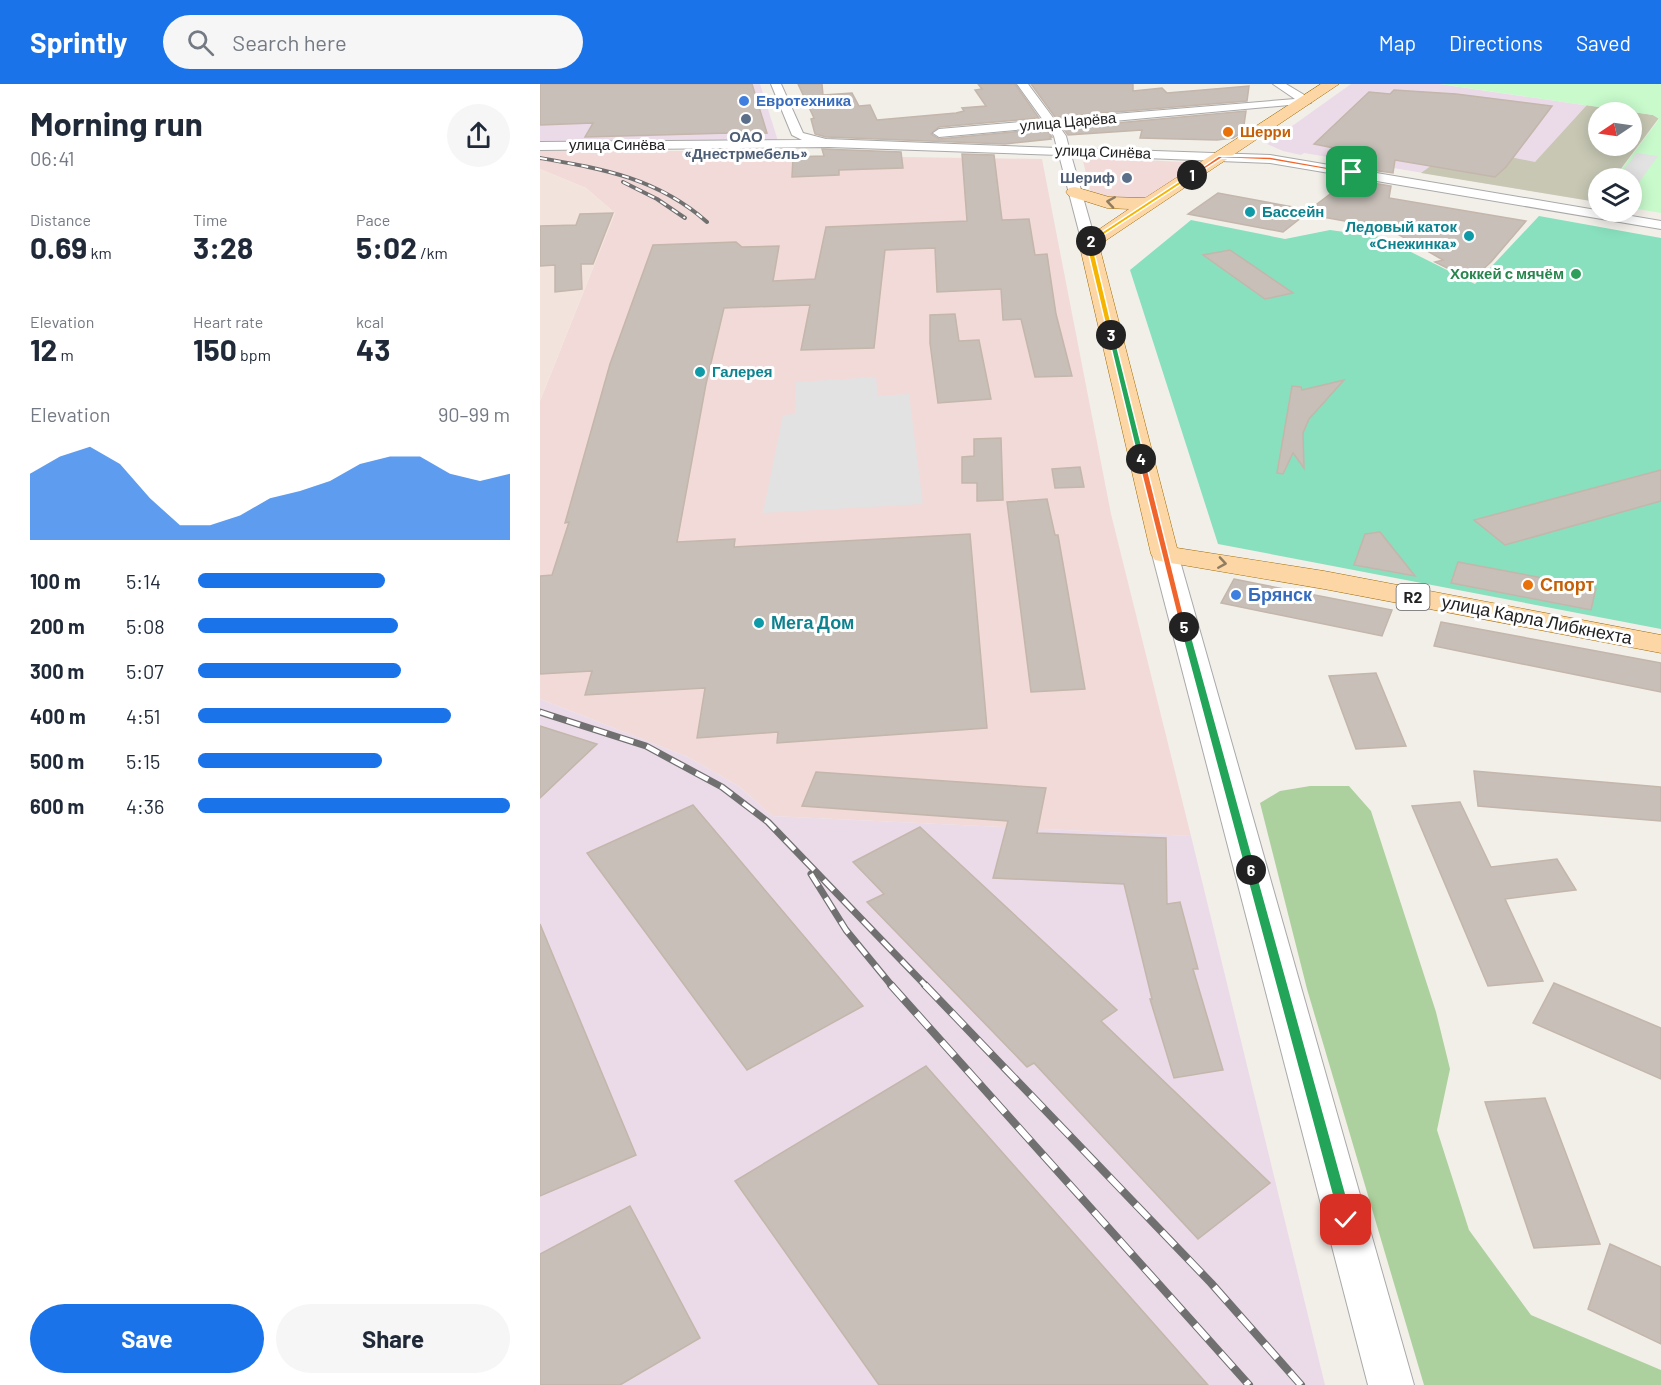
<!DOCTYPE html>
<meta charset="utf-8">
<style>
:root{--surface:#fff;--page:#f6f6f7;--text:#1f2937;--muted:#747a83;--accent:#1a73e8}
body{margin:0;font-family:Barlow,sans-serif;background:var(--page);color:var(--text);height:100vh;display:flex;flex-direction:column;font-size:22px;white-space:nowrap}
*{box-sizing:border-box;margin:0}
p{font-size:20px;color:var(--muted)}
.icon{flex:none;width:33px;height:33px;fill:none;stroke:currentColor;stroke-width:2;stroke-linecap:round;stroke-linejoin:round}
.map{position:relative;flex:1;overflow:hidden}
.panel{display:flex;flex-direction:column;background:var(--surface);width:540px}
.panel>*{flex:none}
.needle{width:39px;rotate:257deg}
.fabs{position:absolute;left:1048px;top:18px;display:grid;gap:12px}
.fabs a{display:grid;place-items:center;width:54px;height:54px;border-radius:50%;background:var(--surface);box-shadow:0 3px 15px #0003;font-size:30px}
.pin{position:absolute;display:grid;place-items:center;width:51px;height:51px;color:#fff;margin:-26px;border-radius:12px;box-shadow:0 3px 9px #0006}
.km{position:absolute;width:30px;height:30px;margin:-15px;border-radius:50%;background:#222;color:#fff;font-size:16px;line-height:30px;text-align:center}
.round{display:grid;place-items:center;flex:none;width:63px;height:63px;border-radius:32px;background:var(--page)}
.headline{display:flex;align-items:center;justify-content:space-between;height:102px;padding:0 30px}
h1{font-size:33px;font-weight:700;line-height:45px}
.metrics{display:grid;grid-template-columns:repeat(3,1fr);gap:9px;height:102px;padding:6px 30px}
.metrics div{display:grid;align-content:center}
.metrics b{font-size:30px;font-weight:700}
.metrics small{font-size:16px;font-weight:400}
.metrics p{font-size:16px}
.chart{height:168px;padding:12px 30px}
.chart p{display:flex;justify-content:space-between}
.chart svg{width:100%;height:108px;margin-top:6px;fill:var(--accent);opacity:.7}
.cta{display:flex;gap:12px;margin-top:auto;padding:12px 30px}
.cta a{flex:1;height:69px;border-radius:36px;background:var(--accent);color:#fff;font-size:24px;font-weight:700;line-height:69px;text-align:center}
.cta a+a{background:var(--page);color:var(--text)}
ul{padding:0 30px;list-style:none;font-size:20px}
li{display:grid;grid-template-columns:96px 72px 1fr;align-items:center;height:45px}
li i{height:15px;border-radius:8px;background:var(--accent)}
header{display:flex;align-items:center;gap:36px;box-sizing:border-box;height:84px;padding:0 30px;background:var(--accent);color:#fff}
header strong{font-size:28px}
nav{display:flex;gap:33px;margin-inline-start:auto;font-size:21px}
.search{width:420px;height:54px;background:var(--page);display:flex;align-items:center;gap:15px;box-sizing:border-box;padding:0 21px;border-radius:33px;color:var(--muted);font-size:22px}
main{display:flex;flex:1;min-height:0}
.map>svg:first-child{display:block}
.commercial{fill:#f2dad9}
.industrial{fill:#ebdbe8;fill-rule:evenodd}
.military{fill:#f3e3dd}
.construction{fill:#c7c7b4;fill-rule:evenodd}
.forest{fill:#add19e}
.park{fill:#c8facc}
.pitch{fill:#88e0be}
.parking{fill:#e2e2e2}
.building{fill:#c7bfb8;stroke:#c4b6ab;stroke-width:1.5}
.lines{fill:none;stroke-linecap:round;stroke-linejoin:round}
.minor-casing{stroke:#a9a9a9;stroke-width:2}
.tertiary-casing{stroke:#a9a9a9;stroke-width:2}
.primary-casing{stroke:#a06b00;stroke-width:1}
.minor{fill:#fff;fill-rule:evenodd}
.tertiary{fill:#fff;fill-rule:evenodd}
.primary{fill:#fcd6a4;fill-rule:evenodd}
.rail-far2-casing{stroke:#707070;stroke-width:4}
.rail-far1-casing{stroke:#707070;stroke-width:7}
.rail-casing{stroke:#707070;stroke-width:8}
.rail-far2{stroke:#fff;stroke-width:2;stroke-dasharray:7;stroke-linecap:butt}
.rail-far1{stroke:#fff;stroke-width:4.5;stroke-dasharray:14;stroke-linecap:butt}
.rail{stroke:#fff;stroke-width:6;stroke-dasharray:19;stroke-linecap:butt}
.oneway{stroke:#8f7c63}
.split-1{fill:#f0652b;stroke:#fff;stroke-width:1.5}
.split-2{fill:#f5b400;stroke:#fff;stroke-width:1.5}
.split-3{fill:#f5b400;stroke:#fff;stroke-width:1.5}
.split-4{fill:#22a559;stroke:#fff;stroke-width:1.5}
.split-5{fill:#f0652b;stroke:#fff;stroke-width:1.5}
.split-6{fill:#22a559;stroke:#fff;stroke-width:1.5}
.split-7{fill:#22a559;stroke:#fff;stroke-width:1.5}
.shop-dot{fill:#3f7fe0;stroke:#fff;stroke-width:2}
.service-dot{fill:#5c6f8a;stroke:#fff;stroke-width:2}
.food-dot{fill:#e8710a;stroke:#fff;stroke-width:2}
.culture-dot{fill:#0f9aa8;stroke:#fff;stroke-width:2}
.leisure-dot{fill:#2e9e5b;stroke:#fff;stroke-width:2}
.labels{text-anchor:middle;stroke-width:6;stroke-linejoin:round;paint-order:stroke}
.far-shop-label{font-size:15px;font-weight:bold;fill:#366cbe;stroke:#fff;text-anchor:start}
.far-street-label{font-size:15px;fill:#222;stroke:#fff}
.far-food-label{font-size:15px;font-weight:bold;fill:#c56008;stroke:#fff;text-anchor:start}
.far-service-label{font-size:15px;font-weight:bold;fill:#4e5e75;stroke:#fff}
.far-culture-label{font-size:15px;font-weight:bold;fill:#0d838f;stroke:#fff;text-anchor:start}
.far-leisure-label{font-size:15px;font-weight:bold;fill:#27864d;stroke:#fff;text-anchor:end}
.shield{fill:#fff;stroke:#646464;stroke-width:1.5}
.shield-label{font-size:16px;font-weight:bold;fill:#222}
.food-label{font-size:18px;font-weight:bold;fill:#c56008;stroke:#fff;text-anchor:start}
.shop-label{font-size:18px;font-weight:bold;fill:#366cbe;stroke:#fff;text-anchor:start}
.street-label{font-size:18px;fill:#222;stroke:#fff}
.culture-label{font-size:18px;font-weight:bold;fill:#0d838f;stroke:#fff;text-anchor:start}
</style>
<header>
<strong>Sprintly</strong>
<div class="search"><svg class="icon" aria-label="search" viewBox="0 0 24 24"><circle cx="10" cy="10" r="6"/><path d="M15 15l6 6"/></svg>Search here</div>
<nav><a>Map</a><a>Directions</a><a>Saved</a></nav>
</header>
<main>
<section class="panel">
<div class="headline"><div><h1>Morning run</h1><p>06:41</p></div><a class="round"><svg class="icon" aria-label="share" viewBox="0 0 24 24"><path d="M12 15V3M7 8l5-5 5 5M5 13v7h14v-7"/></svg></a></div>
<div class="metrics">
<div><p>Distance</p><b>0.69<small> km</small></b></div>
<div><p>Time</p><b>3:28</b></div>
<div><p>Pace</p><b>5:02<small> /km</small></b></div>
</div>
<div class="metrics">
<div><p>Elevation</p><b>12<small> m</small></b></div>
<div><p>Heart rate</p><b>150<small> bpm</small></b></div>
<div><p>kcal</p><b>43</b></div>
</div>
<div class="chart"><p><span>Elevation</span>90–99 m</p>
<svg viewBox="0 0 160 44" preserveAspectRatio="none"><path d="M0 44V17L10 10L20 6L30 13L40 27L50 38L60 38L70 34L80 27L90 24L100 20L110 13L120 10L130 10L140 17L150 20L160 17V44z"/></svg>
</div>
<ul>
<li><b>100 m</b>5:14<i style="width:60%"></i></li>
<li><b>200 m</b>5:08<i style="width:64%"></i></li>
<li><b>300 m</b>5:07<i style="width:65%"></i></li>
<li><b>400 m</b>4:51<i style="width:81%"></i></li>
<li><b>500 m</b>5:15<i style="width:59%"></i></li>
<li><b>600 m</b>4:36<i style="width:100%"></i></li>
</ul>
<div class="cta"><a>Save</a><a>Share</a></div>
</section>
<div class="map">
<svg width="1121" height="1301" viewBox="0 0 1121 1301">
<rect width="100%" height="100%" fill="#f2efe9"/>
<!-- commercial -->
<g class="commercial">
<path d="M 0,67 L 230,67 L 235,71 L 502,75 L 571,430 L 651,752 L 232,732 L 200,703 L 148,673 L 0,615 L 0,317 L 75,129 L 46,104 L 0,85 Z"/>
<path d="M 542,73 L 664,79 L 603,118 L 554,111 L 550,106 Z"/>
</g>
<!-- industrial -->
<g class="industrial">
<path d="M 0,0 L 220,0 L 238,57 L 0,58 Z"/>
<path d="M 811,0 L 899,0 L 1112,31 L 1074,94 L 1059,94 L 1057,118 L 764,69 L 761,71 L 743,67 L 727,60 ZM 1059,28 L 1092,28 L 1092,62 L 1059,62 Z"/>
<path d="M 0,615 L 148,673 L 200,703 L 232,732 L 651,752 L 785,1301 L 0,1301 Z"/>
</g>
<!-- military -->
<path class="military" d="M 0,85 L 46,104 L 75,129 L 0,317 Z"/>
<!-- construction -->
<path class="construction" d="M 1047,21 L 1113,31 L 1119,34 L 1074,94 L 1059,94 L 1059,115 L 1057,118 L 881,89 L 914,65 L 945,68 L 995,78 ZM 1059,28 L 1092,28 L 1092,62 L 1059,62 Z"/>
<!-- forest -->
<path class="forest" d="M 770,702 L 809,702 L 831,727 L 896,928 L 910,985 L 897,1046 L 929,1146 L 991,1231 L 1121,1286 L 1121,1301 L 884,1301 L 767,905 L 720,719 L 740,707 Z"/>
<!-- park -->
<path class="park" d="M 900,0 L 1121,0 L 1121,129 L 1092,124 L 1092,94 L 1075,94 L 1119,35 L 1113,31 Z"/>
<!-- pitch -->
<path class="pitch" d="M 999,132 L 1121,154 L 1121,545 L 678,460 L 590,186 L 651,136 L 745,155 L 790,146 L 841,153 L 935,200 Z"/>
<!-- parking -->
<g class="parking">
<path d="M 1097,69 L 1118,72 L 1093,107 L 1092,94 L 1077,94 Z"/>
<path d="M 336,293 L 338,312 L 369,310 L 383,420 L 223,429 L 243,331 L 255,330 L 256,298 Z"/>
</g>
<!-- building -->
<g class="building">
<path d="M 0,0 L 212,0 L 227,49 L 191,52 L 191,49 L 45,53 L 53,39 L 0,41 Z"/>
<path d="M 258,0 L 282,0 L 283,11 L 312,9 L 319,22 L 330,21 L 337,36 L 416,29 L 424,27 L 422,24 L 446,22 L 435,6 L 442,5 L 438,0 L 475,0 L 499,34 L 399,43 L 391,50 L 399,55 L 506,45 L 512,53 L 510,53 L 511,55 L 465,60 L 286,53 L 275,50 L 271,35 L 274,34 Z"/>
<path d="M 491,0 L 593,0 L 593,7 L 622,4 L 627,9 L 709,2 L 707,17 L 515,33 Z"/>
<path d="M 854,6 L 916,10 L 1012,22 L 966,83 L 955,93 L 855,76 L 853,89 L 824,85 L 827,82 L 819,81 L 829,71 L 774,60 L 829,8 L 850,10 Z"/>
<path d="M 706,27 L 703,48 L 693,54 L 677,56 L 600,54 L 602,46 L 528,51 L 523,44 Z"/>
<path d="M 282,65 L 361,68 L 363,84 L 299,86 L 299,91 L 252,93 L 253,73 L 284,72 Z"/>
<path d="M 422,70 L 454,71 L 462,136 L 489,135 L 495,171 L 507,170 L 516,230 L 532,292 L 495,293 L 481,235 L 463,236 L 461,205 L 397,208 L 395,164 L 345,166 L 334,264 L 261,266 L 270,221 L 184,224 L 166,300 L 137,458 L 195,455 L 194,463 L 430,450 L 447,644 L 237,659 L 238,648 L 157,654 L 165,604 L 45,611 L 52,587 L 0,590 L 0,492 L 12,491 L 29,438 L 25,439 L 70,280 L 113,161 L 196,158 L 202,163 L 239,162 L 233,197 L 275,195 L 286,143 L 427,137 Z"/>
<path d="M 810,95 L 851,102 L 849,114 L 986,137 L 951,178 L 931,196 L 895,178 L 903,176 L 849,145 L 766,130 L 743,148 L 648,130 L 678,109 L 769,126 Z"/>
<path d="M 73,129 L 53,180 L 41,180 L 42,205 L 15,208 L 15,181 L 0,182 L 0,142 L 36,141 L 40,130 Z"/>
<path d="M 690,166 L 753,209 L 725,215 L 663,171 Z"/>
<path d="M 415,230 L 419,257 L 439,256 L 451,315 L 398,319 L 390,259 L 390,231 Z"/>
<path d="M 804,296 L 769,335 L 763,349 L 764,384 L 753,369 L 743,390 L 737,389 L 752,302 L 761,303 L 762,306 Z"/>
<path d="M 461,354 L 463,416 L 437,417 L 437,399 L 422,399 L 422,373 L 434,372 L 434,355 Z"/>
<path d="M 540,383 L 544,403 L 515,404 L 512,385 Z"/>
<path d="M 1121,386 L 1121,417 L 965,461 L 934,436 Z"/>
<path d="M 507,415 L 515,451 L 518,451 L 545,605 L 491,608 L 467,418 Z"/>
<path d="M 840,448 L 875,492 L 814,481 L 825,450 Z"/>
<path d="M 918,478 L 1056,504 L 1051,526 L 911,499 Z"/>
<path d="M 694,495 L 724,501 L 852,526 L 842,552 L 681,519 Z"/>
<path d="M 901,538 L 1121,579 L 1121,608 L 894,562 Z"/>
<path d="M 836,589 L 866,662 L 816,665 L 789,592 Z"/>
<path d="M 0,642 L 57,660 L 0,714 Z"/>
<path d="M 934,687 L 1121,703 L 1121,737 L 938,722 Z"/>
<path d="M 276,688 L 506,704 L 497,749 L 626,754 L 627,820 L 640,818 L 658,885 L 653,885 L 683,986 L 634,994 L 610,915 L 612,915 L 584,800 L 453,794 L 468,737 L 262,722 Z"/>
<path d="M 920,718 L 951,783 L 1017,775 L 1036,806 L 965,815 L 1003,897 L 948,902 L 872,722 Z"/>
<path d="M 153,721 L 323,922 L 207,986 L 47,769 Z"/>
<path d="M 380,743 L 577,926 L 561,937 L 730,1099 L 658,1155 L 494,979 L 487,983 L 327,818 L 344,810 L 313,778 Z"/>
<path d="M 0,840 L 96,1071 L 0,1112 Z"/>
<path d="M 1014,899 L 1121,944 L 1121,995 L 993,939 Z"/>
<path d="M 386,982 L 668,1301 L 339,1301 L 195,1097 Z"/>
<path d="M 1005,1014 L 1060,1160 L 994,1164 L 945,1018 Z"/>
<path d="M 90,1122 L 160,1254 L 80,1301 L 0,1301 L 0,1170 Z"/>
<path d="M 1070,1160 L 1121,1183 L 1121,1260 L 1048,1225 Z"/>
</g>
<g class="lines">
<!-- minor casing -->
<g class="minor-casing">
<path id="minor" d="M 231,0 L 241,0 L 263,49 L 286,55 L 517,64 L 514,52 L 507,43 L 399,53 L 393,49 L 399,45 L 503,36 L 477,0 L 488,0 L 514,35 L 755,15 L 733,0 L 746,0 L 771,15 L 771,19 L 519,42 L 526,52 L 529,64 L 730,71 L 1121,137 L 1121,145 L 730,79 L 531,71 L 556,159 L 549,163 L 542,159 L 519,71 L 289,63 L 0,66 L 0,58 L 262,56 L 252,51 Z"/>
</g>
<!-- tertiary casing -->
<g class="tertiary-casing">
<path id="tertiary" d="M 625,462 L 634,465 L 638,470 L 874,1301 L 828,1301 L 612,470 L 616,465 Z"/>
</g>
<!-- primary casing -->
<g class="primary-casing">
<path id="primary" d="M 781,0 L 799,0 L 559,161 L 637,464 L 784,487 L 1121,551 L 1121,569 L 784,505 L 625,478 L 615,476 L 611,470 L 539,159 L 589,125 L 567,124 L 529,112 L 526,108 L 529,104 L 535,103 L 569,113 L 605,114 Z"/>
</g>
<!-- minor -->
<use href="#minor" class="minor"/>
<!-- tertiary -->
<use href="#tertiary" class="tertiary"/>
<!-- primary -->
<use href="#primary" class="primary"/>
<!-- rail-far2 casing -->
<g class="rail-far2-casing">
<g id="rail-far2">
<path d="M 0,74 C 63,85 117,94 167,138"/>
<path d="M 83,98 L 117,115 L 145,134"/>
</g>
</g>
<!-- rail-far1 casing -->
<g class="rail-far1-casing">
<g id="rail-far1">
<path d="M 0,628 L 106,662 L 182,703 L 228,738 L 386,902"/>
<path d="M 271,790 L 306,846 L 352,902"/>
</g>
</g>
<!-- rail casing -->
<g class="rail-casing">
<g id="rail">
<path d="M 351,901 L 709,1301"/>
<path d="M 385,901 L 671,1199 L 761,1301"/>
</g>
</g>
<!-- rail-far2 -->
<use href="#rail-far2" class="rail-far2"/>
<!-- rail-far1 -->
<use href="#rail-far1" class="rail-far1"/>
<!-- rail -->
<use href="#rail" class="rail"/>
</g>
<!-- one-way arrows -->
<defs><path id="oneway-chevron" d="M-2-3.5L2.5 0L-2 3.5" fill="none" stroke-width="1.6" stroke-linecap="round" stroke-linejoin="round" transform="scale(1.5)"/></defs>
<g class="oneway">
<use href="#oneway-chevron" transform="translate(571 118) rotate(-171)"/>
<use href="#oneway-chevron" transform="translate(682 479) rotate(9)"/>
</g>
<!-- split-1 -->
<path class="split-1" d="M 679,72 L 730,73 L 814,88 L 812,90 L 730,76 L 682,74 L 654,92 L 650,92 Z"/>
<!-- split-2 -->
<path class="split-2" d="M 650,90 L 655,91 L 553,158 L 548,157 Z"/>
<!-- split-3 -->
<path class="split-3" d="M 549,156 L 553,157 L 552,159 L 574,251 L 571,253 L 568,251 L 546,159 Z"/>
<!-- split-4 -->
<path class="split-4" d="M 571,249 L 574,251 L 605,375 L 601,377 L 598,375 L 568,251 Z"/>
<!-- split-5 -->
<path class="split-5" d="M 601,372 L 605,375 L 647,545 L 640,543 L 598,375 Z"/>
<!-- split-6 -->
<path class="split-6" d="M 644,540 L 649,543 L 716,786 L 711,790 L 705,786 L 640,543 Z"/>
<!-- split-7 -->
<path class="split-7" d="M 711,782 L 716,786 L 813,1136 L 811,1141 L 806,1142 L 801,1141 L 799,1136 L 705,786 Z"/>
<!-- markers -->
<g class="shop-dot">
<circle cx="204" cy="17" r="6"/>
<circle cx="696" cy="511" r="6"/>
</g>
<g class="service-dot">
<circle cx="206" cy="35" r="6"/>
<circle cx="587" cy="94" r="6"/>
</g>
<g class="food-dot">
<circle cx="688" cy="48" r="6"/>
<circle cx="988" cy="501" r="6"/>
</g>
<g class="culture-dot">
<circle cx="710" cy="128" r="6"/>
<circle cx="929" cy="152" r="6"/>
<circle cx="160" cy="288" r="6"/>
<circle cx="219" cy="539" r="6"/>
</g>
<circle class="leisure-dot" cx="1036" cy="190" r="6"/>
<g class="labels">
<!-- far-shop labels -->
<g class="far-shop-label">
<text x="216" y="22">Евротехника</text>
</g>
<!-- far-street labels -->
<g class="far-street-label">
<text transform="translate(528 38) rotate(-5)" y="5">улица Царёва</text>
<text x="77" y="66">улица Синёва</text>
<text transform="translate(563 68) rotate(2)" y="5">улица Синёва</text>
</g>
<!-- far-food labels -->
<g class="far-food-label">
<text x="700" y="53">Шерри</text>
</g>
<!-- far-service labels -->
<g class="far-service-label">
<text x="206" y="58">ОАО<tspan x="206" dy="17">«Днестрмебель»</tspan></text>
<text x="575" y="99" text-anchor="end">Шериф</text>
</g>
<!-- far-culture labels -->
<g class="far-culture-label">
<text x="722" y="133">Бассейн</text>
<text x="917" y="148" text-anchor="end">Ледовый каток<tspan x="917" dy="17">«Снежинка»</tspan></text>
<text x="172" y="293">Галерея</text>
</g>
<!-- far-leisure labels -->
<g class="far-leisure-label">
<text x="1024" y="195">Хоккей с мячём</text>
</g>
<!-- shield labels -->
<rect class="shield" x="856.5" y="500" width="33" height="26" rx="4.5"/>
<g class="shield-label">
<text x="873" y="519">R2</text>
</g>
<!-- food labels -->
<g class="food-label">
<text x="1000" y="507">Спорт</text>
</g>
<!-- shop labels -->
<g class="shop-label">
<text x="708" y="517">Брянск</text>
</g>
<!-- street labels -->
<g class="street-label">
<text transform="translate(997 536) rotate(11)" y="6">улица Карла Либкнехта</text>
</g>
<!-- culture labels -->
<g class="culture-label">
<text x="231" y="545">Мега Дом</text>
</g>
</g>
</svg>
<div class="fabs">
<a><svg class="needle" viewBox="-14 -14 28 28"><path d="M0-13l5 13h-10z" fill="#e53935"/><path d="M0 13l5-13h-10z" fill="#747a83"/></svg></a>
<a><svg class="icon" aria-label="layers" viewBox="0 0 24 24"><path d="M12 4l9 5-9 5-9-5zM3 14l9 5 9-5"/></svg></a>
</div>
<div class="pin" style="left:812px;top:88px;background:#1e9e55"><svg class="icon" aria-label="arrive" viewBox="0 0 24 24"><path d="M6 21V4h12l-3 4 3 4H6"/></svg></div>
<div class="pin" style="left:806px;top:1136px;background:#d93025"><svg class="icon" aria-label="check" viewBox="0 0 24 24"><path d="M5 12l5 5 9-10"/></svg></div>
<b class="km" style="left:652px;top:91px">1</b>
<b class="km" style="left:551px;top:157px">2</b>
<b class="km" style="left:571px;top:251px">3</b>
<b class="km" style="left:601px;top:375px">4</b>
<b class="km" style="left:644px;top:543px">5</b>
<b class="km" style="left:711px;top:786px">6</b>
</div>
</main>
